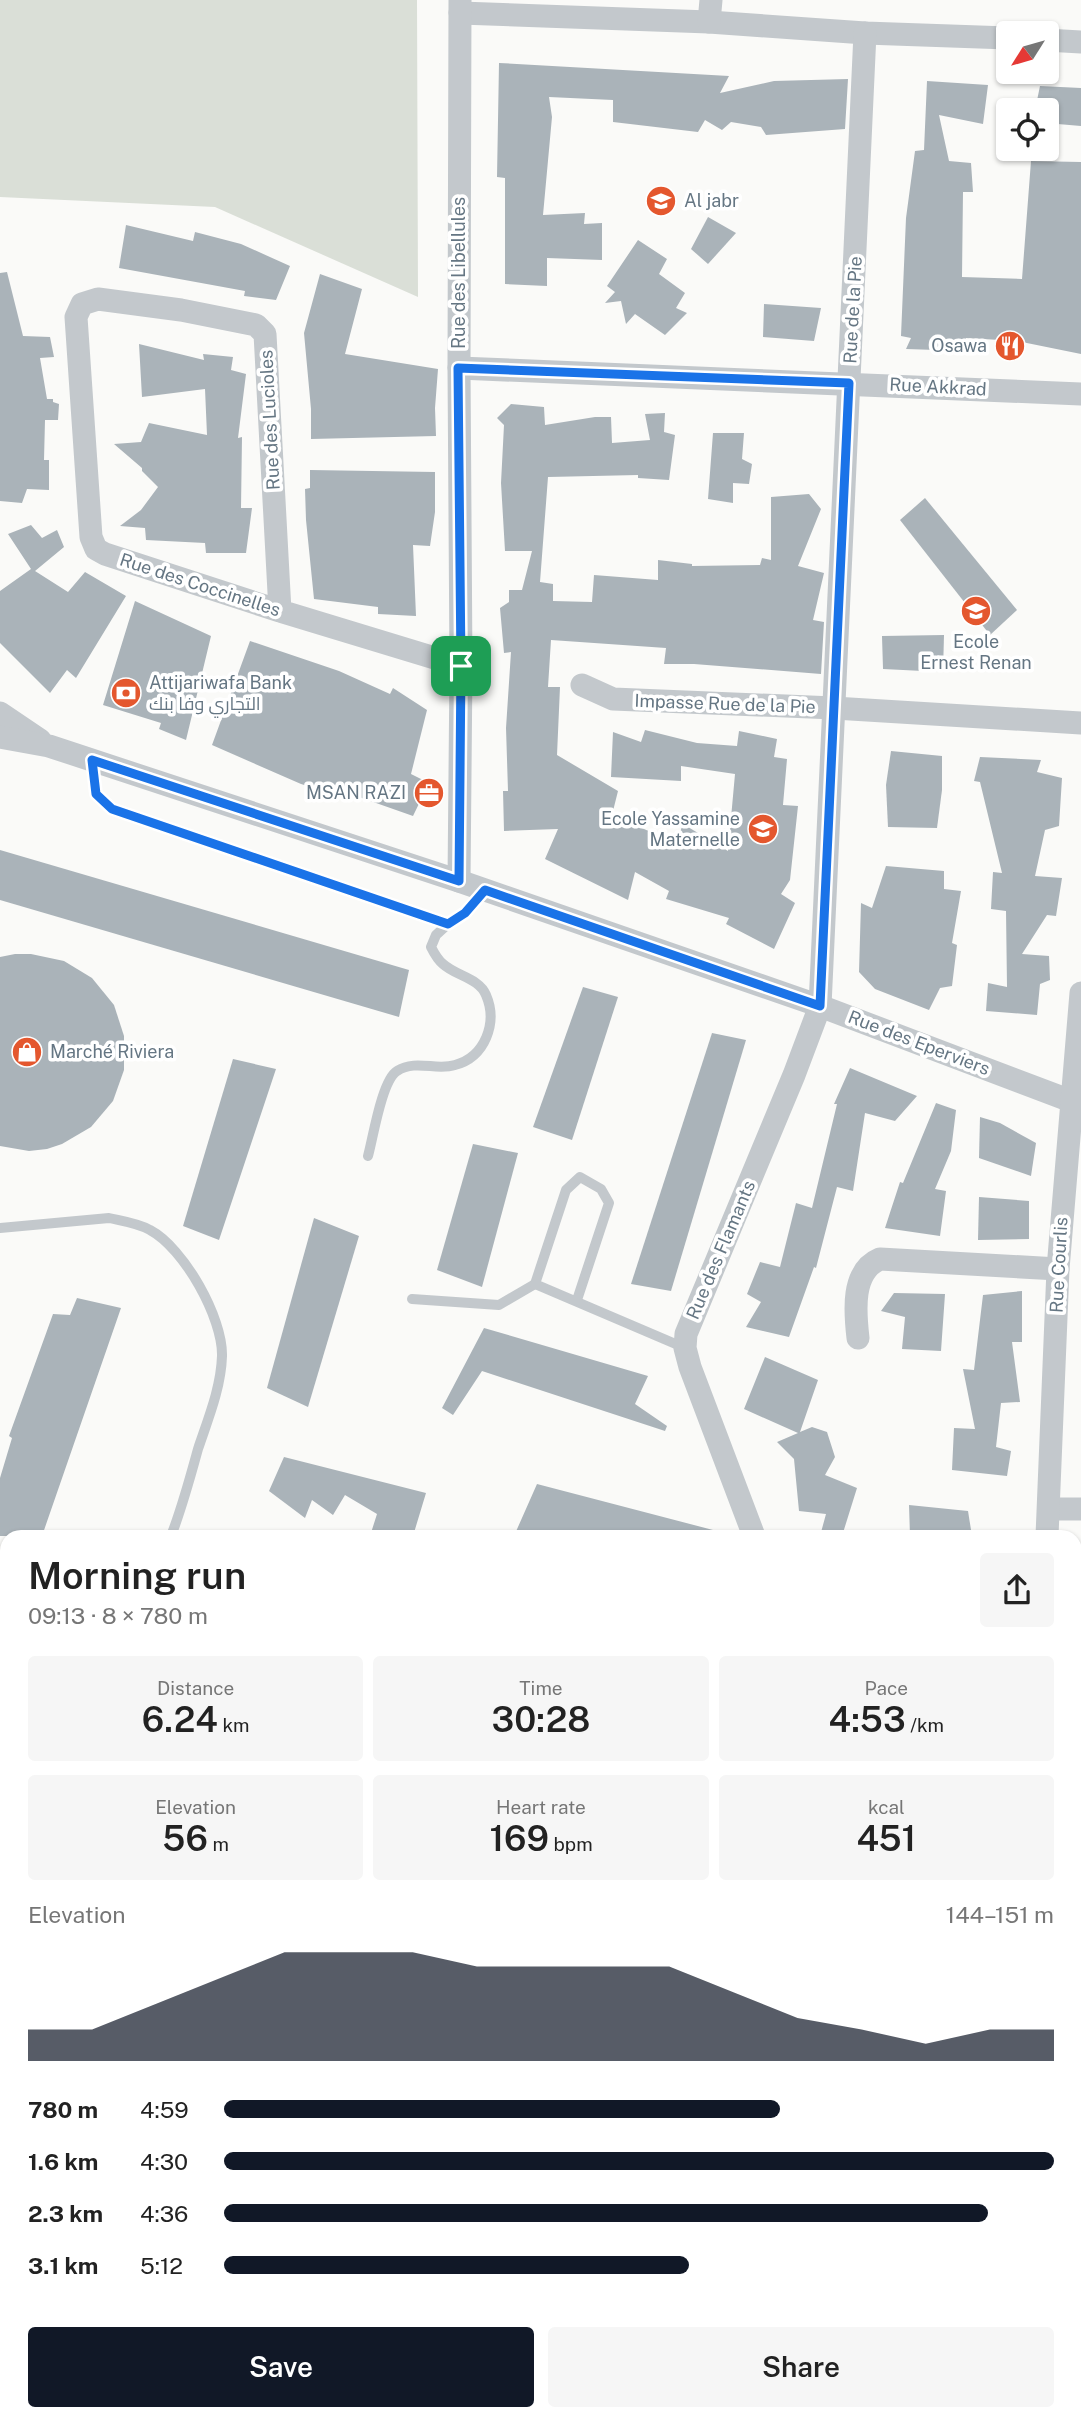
<!DOCTYPE html>
<meta charset="utf-8">
<style>
:root{--surface:#fff;--page:#f6f6f6;--text:#222;--muted:#767676;--accent:#111827}
body{margin:0;font-family:"Public Sans",Cairo,sans-serif;background:var(--page);color:var(--text);height:100vh;display:flex;flex-direction:column;font-size:26px;white-space:nowrap}
*{box-sizing:border-box;margin:0}
p{font-size:23px;color:var(--muted)}
.icon{flex:none;width:38px;height:38px;fill:none;stroke:currentColor;stroke-width:2;stroke-linecap:round;stroke-linejoin:round}
.map{position:relative;flex:1;overflow:hidden}
.drawer{position:absolute;left:0px;top:1530px;width:1082px;height:891px;display:flex;flex-direction:column;background:var(--surface);border-radius:21px 21px 0 0;box-shadow:0 2px 5px #0004}
.drawer>*{flex:none}
.needle{width:46px;rotate:233deg}
.buttons{position:absolute;left:996px;top:21px;display:grid;gap:14px}
.buttons a{display:grid;place-items:center;width:63px;height:63px;border-radius:7px;background:var(--surface);box-shadow:0 2px 5px #0004;font-size:35px}
.pin{position:absolute;display:grid;place-items:center;width:60px;height:60px;color:#fff;margin:-30px;border-radius:14px;box-shadow:0 4px 10px #0006}
.round{display:grid;place-items:center;flex:none;width:74px;height:74px;border-radius:7px;background:var(--page)}
.summary{display:flex;align-items:center;justify-content:space-between;height:119px;padding:0 28px}
h1{font-size:38px;font-weight:600;line-height:52px}
.stats{display:grid;grid-template-columns:repeat(3,1fr);gap:10px;height:119px;padding:7px 28px}
.stats div{display:grid;align-content:center;border-radius:7px;background:var(--page);text-align:center}
.stats b{font-size:35px;font-weight:600}
.stats small{font-size:19px;font-weight:400}
.stats p{font-size:19px}
.chart{height:196px;padding:14px 28px}
.chart p{display:flex;justify-content:space-between}
.chart svg{width:100%;height:126px;margin-top:7px;fill:var(--accent);opacity:.7}
.cta{display:flex;gap:14px;margin-top:auto;padding:14px 28px}
.cta a{flex:1;height:80px;border-radius:7px;background:var(--accent);color:#fff;font-size:28px;font-weight:600;line-height:80px;text-align:center}
.cta a+a{background:var(--page);color:var(--text)}
ul{padding:0 28px;list-style:none;font-size:23px}
li{display:grid;grid-template-columns:112px 84px 1fr;align-items:center;height:52px}
li i{height:18px;border-radius:9px;background:var(--accent)}
.map>svg:first-child{display:block}
.green{fill:#dadfd7}
.building{fill:#aab3b9}
.lines{fill:none;stroke-linecap:round;stroke-linejoin:round}
.service{stroke:#c3c8cc;stroke-width:10}
.minor{stroke:#c3c8cc;stroke-width:23}
.route-casing{stroke:#fff;stroke-width:14}
.route{stroke:#1a73e8;stroke-width:9}
.labels{text-anchor:middle;stroke-width:7;stroke-linejoin:round;paint-order:stroke}
.poi-label{font-size:18px;fill:#657683;stroke:#fff;text-anchor:start}
.street-label{font-size:18px;fill:#657683;stroke:#fff}
</style>
<div class="map">
<svg width="1081" height="2419" viewBox="0 0 1081 2419">
<rect width="100%" height="100%" fill="#fafaf8"/>
<!-- green -->
<g class="green">
<path d="M 0,0 L 417,0 L 418,297 L 215,207 L 0,197 Z"/>
<path d="M 1075,2021 L 1081,2022 L 1081,2419 L 1069,2419 L 1069,2413 L 1074,2413 L 1074,2292 L 1078,2240 L 1074,2240 Z"/>
</g>
<!-- building -->
<g class="building">
<path d="M 499,63 L 729,76 L 720,93 L 774,81 L 848,79 L 845,129 L 766,135 L 761,127 L 731,122 L 722,130 L 705,120 L 698,132 L 613,122 L 613,100 L 549,97 L 552,117 L 543,215 L 585,213 L 584,224 L 602,223 L 602,260 L 547,258 L 547,286 L 505,284 L 505,178 L 497,177 Z"/>
<path d="M 927,81 L 988,85 L 983,124 L 939,115 L 949,161 L 971,163 L 973,192 L 963,192 L 962,277 L 1022,279 L 1031,161 L 1081,162 L 1081,354 L 1017,341 L 966,338 L 966,351 L 906,349 L 911,338 L 901,336 L 906,218 L 915,151 L 924,150 Z"/>
<path d="M 1040,86 L 1081,88 L 1081,126 L 1046,123 L 1046,110 L 1035,110 Z"/>
<path d="M 708,217 L 736,233 L 708,264 L 691,249 Z"/>
<path d="M 126,225 L 193,241 L 195,232 L 241,244 L 290,266 L 276,300 L 244,296 L 245,291 L 119,268 Z"/>
<path d="M 638,240 L 667,259 L 659,274 L 685,293 L 676,308 L 687,313 L 665,335 L 635,314 L 626,324 L 621,301 L 605,303 L 615,292 L 607,286 Z"/>
<path d="M 7,272 L 23,336 L 50,337 L 54,357 L 40,358 L 47,399 L 53,399 L 53,402 L 59,404 L 58,420 L 45,420 L 44,460 L 49,460 L 49,490 L 27,489 L 22,503 L 0,501 L 0,273 Z"/>
<path d="M 320,274 L 362,289 L 345,354 L 438,369 L 435,408 L 436,436 L 311,439 L 311,409 L 304,333 Z"/>
<path d="M 764,304 L 821,308 L 814,341 L 763,337 Z"/>
<path d="M 139,344 L 204,360 L 203,354 L 233,357 L 231,370 L 246,374 L 238,438 L 242,437 L 241,508 L 252,508 L 246,553 L 206,553 L 205,543 L 146,540 L 145,528 L 120,526 L 141,510 L 158,487 L 142,471 L 142,468 L 114,444 L 141,442 L 149,423 L 207,435 L 205,389 L 142,397 Z"/>
<path d="M 511,404 L 544,407 L 545,425 L 595,417 L 611,417 L 612,443 L 650,440 L 645,414 L 665,413 L 664,432 L 675,435 L 669,480 L 638,478 L 638,475 L 548,477 L 540,582 L 553,584 L 553,601 L 592,602 L 594,575 L 658,580 L 658,560 L 692,564 L 692,566 L 760,565 L 762,558 L 771,560 L 771,497 L 809,494 L 821,509 L 798,566 L 824,573 L 813,620 L 824,622 L 821,674 L 694,664 L 664,664 L 666,648 L 551,640 L 548,687 L 560,687 L 557,755 L 618,791 L 612,815 L 676,843 L 683,824 L 728,851 L 735,774 L 681,766 L 681,781 L 611,777 L 613,732 L 641,742 L 645,730 L 697,743 L 737,746 L 739,731 L 777,739 L 774,757 L 787,759 L 783,805 L 798,806 L 790,880 L 781,894 L 795,903 L 774,949 L 726,924 L 729,918 L 666,899 L 669,891 L 635,872 L 628,900 L 545,859 L 558,829 L 504,831 L 503,791 L 508,791 L 506,728 L 511,652 L 504,653 L 500,608 L 509,602 L 509,590 L 522,590 L 532,551 L 505,551 L 501,483 L 504,425 L 497,418 Z"/>
<path d="M 713,433 L 744,433 L 742,459 L 752,464 L 749,484 L 733,483 L 733,503 L 708,499 Z"/>
<path d="M 310,470 L 435,472 L 435,512 L 430,546 L 413,545 L 416,616 L 378,614 L 378,607 L 314,599 L 306,520 L 305,489 L 310,488 Z"/>
<path d="M 925,498 L 1017,610 L 990,635 L 900,520 Z"/>
<path d="M 31,525 L 42,538 L 57,530 L 64,547 L 35,571 L 68,592 L 85,572 L 126,596 L 76,678 L 67,670 L 50,693 L 0,643 L 0,591 L 31,569 L 8,534 Z"/>
<path d="M 135,601 L 211,636 L 186,740 L 159,729 L 161,723 L 103,705 Z"/>
<path d="M 944,635 L 943,672 L 883,669 L 882,636 Z"/>
<path d="M 250,641 L 339,671 L 390,694 L 393,688 L 427,710 L 411,774 L 429,783 L 413,816 L 342,791 L 340,796 L 301,784 L 212,745 Z"/>
<path d="M 891,751 L 942,756 L 942,790 L 937,828 L 888,827 L 886,785 Z"/>
<path d="M 980,757 L 1041,760 L 1037,772 L 1062,778 L 1059,826 L 1045,830 L 1035,876 L 1062,878 L 1056,916 L 1047,915 L 1022,954 L 1049,956 L 1050,980 L 1040,984 L 1037,1015 L 986,1011 L 988,983 L 1007,987 L 1006,911 L 991,909 L 993,872 L 1002,873 L 980,782 L 974,781 Z"/>
<path d="M 0,850 L 409,970 L 399,1017 L 0,900 Z"/>
<path d="M 886,866 L 944,871 L 944,889 L 961,891 L 952,943 L 957,945 L 952,986 L 940,988 L 929,1010 L 875,989 L 859,972 L 861,903 L 872,908 Z"/>
<path d="M 15,954 L 31,954 L 64,961 L 92,978 L 114,1005 L 124,1036 L 124,1070 L 113,1101 L 91,1127 L 62,1144 L 47,1149 L 29,1151 L 0,1146 L 0,957 Z"/>
<path d="M 583,987 L 618,997 L 572,1140 L 533,1127 Z"/>
<path d="M 712,1033 L 746,1040 L 671,1291 L 631,1284 Z"/>
<path d="M 233,1059 L 276,1069 L 219,1240 L 183,1226 Z"/>
<path d="M 850,1068 L 917,1096 L 895,1121 L 865,1113 L 853,1191 L 837,1187 L 816,1268 L 814,1267 L 789,1337 L 746,1327 L 761,1302 L 747,1294 L 760,1262 L 780,1267 L 796,1203 L 812,1208 L 837,1104 L 834,1104 Z"/>
<path d="M 936,1103 L 956,1110 L 951,1151 L 935,1189 L 946,1191 L 940,1236 L 885,1228 L 900,1182 L 903,1183 Z"/>
<path d="M 980,1117 L 1000,1123 L 1036,1143 L 1031,1176 L 979,1158 Z"/>
<path d="M 473,1144 L 518,1153 L 482,1287 L 437,1270 Z"/>
<path d="M 979,1197 L 1029,1201 L 1029,1239 L 978,1240 Z"/>
<path d="M 314,1218 L 359,1236 L 308,1407 L 267,1388 Z"/>
<path d="M 1022,1291 L 1022,1342 L 1012,1342 L 1020,1402 L 1001,1403 L 996,1447 L 1011,1451 L 1007,1476 L 952,1470 L 954,1428 L 975,1429 L 963,1369 L 974,1370 L 983,1295 Z"/>
<path d="M 894,1293 L 945,1294 L 941,1351 L 902,1349 L 905,1317 L 881,1311 Z"/>
<path d="M 77,1298 L 121,1308 L 42,1536 L 0,1536 L 0,1478 L 12,1438 L 9,1436 L 53,1314 L 70,1315 Z"/>
<path d="M 484,1328 L 648,1376 L 635,1404 L 667,1426 L 665,1431 L 482,1371 L 453,1415 L 442,1408 Z"/>
<path d="M 765,1357 L 818,1380 L 800,1432 L 812,1427 L 827,1432 L 835,1457 L 825,1475 L 857,1488 L 842,1536 L 820,1536 L 826,1514 L 799,1511 L 794,1459 L 777,1442 L 798,1433 L 744,1409 Z"/>
<path d="M 284,1457 L 426,1493 L 413,1536 L 370,1536 L 377,1514 L 345,1495 L 333,1515 L 312,1500 L 305,1518 L 269,1491 Z"/>
<path d="M 537,1484 L 713,1530 L 712,1536 L 559,1536 L 543,1532 L 541,1536 L 514,1536 Z"/>
<path d="M 909,1505 L 968,1511 L 972,1536 L 910,1536 Z"/>
</g>
<g class="lines">
<!-- service -->
<g class="service">
<path d="M 92,760 L 96,794 L 112,809 L 448,924 L 465,913 L 485,890"/>
<path d="M 368,1156 C 373,1138 382,1080 397,1071 C 416,1059 436,1071 455,1065 C 485,1057 498,1023 486,995 C 479,978 456,976 443,964 C 438,960 434,953 431,947 L 436,935 L 448,924"/>
<path d="M 0,1228 L 109,1218 C 122,1221 138,1223 150,1230 C 184,1248 223,1318 222,1356 C 221,1388 208,1419 198,1449 C 190,1478 182,1508 171,1536"/>
<path d="M 412,1299 L 499,1305 L 535,1284"/>
<path d="M 577,1300 L 609,1203 L 601,1189 L 580,1177 L 566,1190 L 535,1284 L 685,1348"/>
<path d="M 0,1658 L 7,1655"/>
</g>
<!-- minor -->
<g class="minor">
<path d="M 460,13 L 709,22 L 865,33 L 1008,38"/>
<path d="M 709,22 L 711,0"/>
<path d="M 1046,40 L 1081,42"/>
<path d="M 459,368 L 1081,394"/>
<path d="M 280,611 L 265,334 L 256,325 L 181,310 L 98,299 L 82,304 L 76,317 L 91,537 L 96,549 L 105,554 L 280,611 L 461,666"/>
<path d="M 582,685 L 613,699 L 834,708 L 1081,723"/>
<path d="M 0,713 L 40,740"/>
<path d="M 0,737 L 49,746 L 459,881 L 820,1006 L 1071,1101 L 1081,1096"/>
<path d="M 459,881 L 461,666 L 459,368 L 460,0"/>
<path d="M 858,1338 C 855,1312 851,1271 880,1259 L 1058,1269"/>
<path d="M 1049,1509 L 1081,1509"/>
<path d="M 754,1536 L 690,1367 L 685,1348 L 686,1334 L 794,1075 L 820,1006 L 865,33"/>
<path d="M 1047,1536 L 1058,1269 L 1081,993"/>
<path d="M 131,2419 L 132,2413"/>
<path d="M 162,2419 L 171,2413"/>
<path d="M 200,2419 L 200,2413"/>
<path d="M 380,2419 L 380,2413"/>
<path d="M 591,2419 L 592,2413"/>
<path d="M 866,2419 L 866,2413"/>
</g>
</g>
<g class="lines">
<!-- route casing -->
<g class="route-casing">
<path id="route" d="M 458,368 L 849,383 L 820,1006 L 485,890 L 465,913 L 448,924 L 112,809 L 96,794 L 92,760 L 459,881 L 461,666 Z"/>
</g>
<!-- route -->
<use href="#route" class="route"/>
</g>
<!-- icons -->
<defs>
<g id="school-disc" transform="scale(1.575)"><circle r="9.5" fill="#e4572e" stroke="#fff"/><path d="M0-5L7-2L0 1L-7-2ZM-4 1L0 2.5L4 1V4Q0 6-4 4Z" fill="#fff"/></g>
<g id="restaurant-disc" transform="scale(1.575)"><circle r="9.5" fill="#e4572e" stroke="#fff"/><path d="M-5-6h1v4h1v-4h1v4h1v-4h1v5L-1.5 .5V6h-2V.5L-5-1ZM5-6V6H3V1.5H1.5Q1.5-4 5-6Z" fill="#fff"/></g>
<g id="bank-disc" transform="scale(1.575)"><circle r="9.5" fill="#e4572e" stroke="#fff"/><path d="M-6-4H6V4H-6ZM0-2.3a2.3 2.3 0 1 0 0 4.6a2.3 2.3 0 1 0 0-4.6Z" fill="#fff"/></g>
<g id="office-disc" transform="scale(1.575)"><circle r="9.5" fill="#e4572e" stroke="#fff"/><path d="M-6-3h4V-5.5h4V-3h4V5H-6ZM-1-4.5V-3h2v-1.5ZM-6 0V1H6V0Z" fill="#fff"/></g>
<g id="shop-disc" transform="scale(1.575)"><circle r="9.5" fill="#e4572e" stroke="#fff"/><path d="M-5-2.5h2.3a2.7 3.5 0 0 1 5.4 0H5L5.5 6h-11ZM-1.5-2.5h3a1.5 2.3 0 0 0-3 0Z" fill="#fff"/></g>
</defs>
<g fill-rule="evenodd">
<use href="#school-disc" x="661" y="201"/>
<use href="#restaurant-disc" x="1010" y="346"/>
<use href="#school-disc" x="976" y="611"/>
<use href="#bank-disc" x="126" y="693"/>
<use href="#office-disc" x="429" y="793"/>
<use href="#school-disc" x="763" y="829"/>
<use href="#shop-disc" x="27" y="1052"/>
</g>
<g class="labels">
<!-- poi labels -->
<g class="poi-label">
<text x="684" y="207">Al jabr</text>
<text x="987" y="352" text-anchor="end">Osawa</text>
<text x="976" y="648" text-anchor="middle">Ecole<tspan x="976" dy="21">Ernest Renan</tspan></text>
<text x="149" y="689">Attijariwafa Bank<tspan x="149" dy="21">التجاري وفا بنك</tspan></text>
<text x="406" y="799" text-anchor="end">MSAN RAZI</text>
<text x="740" y="825" text-anchor="end">Ecole Yassamine<tspan x="740" dy="21">Maternelle</tspan></text>
<text x="50" y="1058">Marché Riviera</text>
</g>
<!-- street labels -->
<g class="street-label">
<text transform="translate(459 273) rotate(-90)" y="6">Rue des Libellules</text>
<text transform="translate(853 310) rotate(-87)" y="6">Rue de la Pie</text>
<text transform="translate(938 387) rotate(3)" y="6">Rue Akkrad</text>
<text transform="translate(270 420) rotate(-93)" y="6">Rue des Lucioles</text>
<text transform="translate(200 585) rotate(18)" y="6">Rue des Coccinelles</text>
<text transform="translate(725 704) rotate(2)" y="6">Impasse Rue de la Pie</text>
<text transform="translate(919 1043) rotate(21)" y="6">Rue des Eperviers</text>
<text transform="translate(721 1250) rotate(-67)" y="6">Rue des Flamants</text>
<text transform="translate(1059 1265) rotate(-87)" y="6">Rue Courlis</text>
</g>
</g>
</svg>
<div class="buttons">
<a><svg class="needle" viewBox="-14 -14 28 28"><path d="M0-13l5 13h-10z" fill="#e53935"/><path d="M0 13l5-13h-10z" fill="#767676"/></svg></a>
<a><svg class="icon" aria-label="locate" viewBox="0 0 24 24"><circle cx="12" cy="12" r="6"/><path d="M12 2v4M12 18v4M2 12h4M18 12h4"/></svg></a>
</div>
<div class="pin" style="left:461px;top:666px;background:#1e9e55"><svg class="icon" aria-label="arrive" viewBox="0 0 24 24"><path d="M6 21V4h12l-3 4 3 4H6"/></svg></div>
<section class="drawer">
<div class="summary"><div><h1>Morning run</h1><p>09:13 · 8 × 780 m</p></div><a class="round"><svg class="icon" aria-label="share" viewBox="0 0 24 24"><path d="M12 15V3M7 8l5-5 5 5M5 13v7h14v-7"/></svg></a></div>
<div class="stats">
<div><p>Distance</p><b>6.24<small> km</small></b></div>
<div><p>Time</p><b>30:28</b></div>
<div><p>Pace</p><b>4:53<small> /km</small></b></div>
</div>
<div class="stats">
<div><p>Elevation</p><b>56<small> m</small></b></div>
<div><p>Heart rate</p><b>169<small> bpm</small></b></div>
<div><p>kcal</p><b>451</b></div>
</div>
<div class="chart"><p><span>Elevation</span>144–151 m</p>
<svg viewBox="0 0 160 44" preserveAspectRatio="none"><path d="M0 44V33L10 33L20 24L30 15L40 6L50 6L60 6L70 11L80 11L90 11L100 11L110 20L120 29L130 33L140 38L150 33L160 33V44z"/></svg>
</div>
<ul>
<li><b>780 m</b>4:59<i style="width:67%"></i></li>
<li><b>1.6 km</b>4:30<i style="width:100%"></i></li>
<li><b>2.3 km</b>4:36<i style="width:92%"></i></li>
<li><b>3.1 km</b>5:12<i style="width:56%"></i></li>
</ul>
<div class="cta"><a>Save</a><a>Share</a></div>
</section>
</div>
